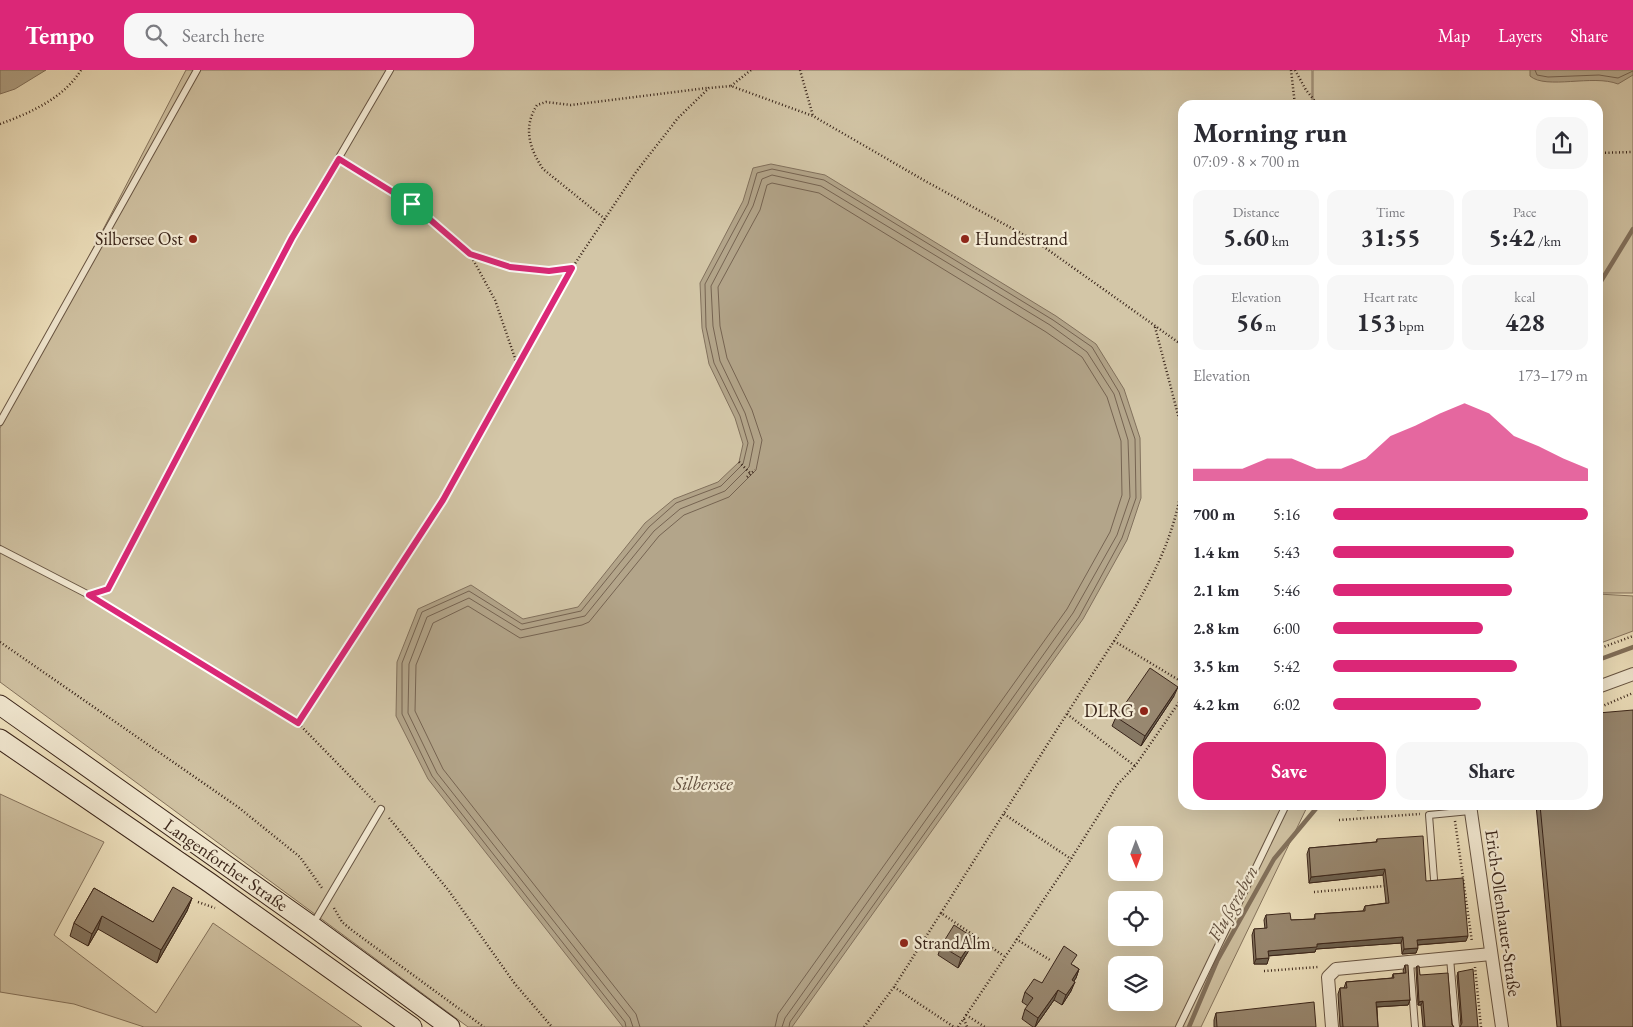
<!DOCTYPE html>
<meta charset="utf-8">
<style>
:root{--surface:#fff;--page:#f7f7f7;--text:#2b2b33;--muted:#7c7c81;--accent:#db2777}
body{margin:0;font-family:"EB Garamond",serif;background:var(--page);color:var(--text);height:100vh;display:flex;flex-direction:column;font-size:19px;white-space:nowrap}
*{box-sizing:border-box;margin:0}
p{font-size:16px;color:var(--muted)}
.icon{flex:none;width:28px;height:28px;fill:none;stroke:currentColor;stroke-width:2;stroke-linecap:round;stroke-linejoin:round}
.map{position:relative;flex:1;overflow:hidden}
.drawer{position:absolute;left:1178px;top:30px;width:425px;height:710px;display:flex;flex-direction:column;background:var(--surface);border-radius:15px;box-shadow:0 5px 20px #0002}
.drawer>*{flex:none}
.needle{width:32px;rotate:179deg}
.tools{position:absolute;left:1108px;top:756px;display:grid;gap:10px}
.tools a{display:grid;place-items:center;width:55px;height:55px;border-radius:10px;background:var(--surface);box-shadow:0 5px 20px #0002;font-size:25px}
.pin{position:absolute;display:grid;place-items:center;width:42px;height:42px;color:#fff;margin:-21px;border-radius:10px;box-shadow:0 2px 8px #0006}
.round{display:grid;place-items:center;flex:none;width:52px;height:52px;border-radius:15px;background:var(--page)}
.overview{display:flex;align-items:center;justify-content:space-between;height:85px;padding:0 15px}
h1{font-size:28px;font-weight:700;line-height:38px}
.metrics{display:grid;grid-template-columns:repeat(3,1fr);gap:8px;height:85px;padding:5px 15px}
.metrics div{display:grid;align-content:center;border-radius:12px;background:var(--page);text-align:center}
.metrics b{font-size:25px;font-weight:700}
.metrics small{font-size:14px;font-weight:400}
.metrics p{font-size:14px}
.chart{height:140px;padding:10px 15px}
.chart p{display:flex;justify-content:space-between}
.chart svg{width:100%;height:90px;margin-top:5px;fill:var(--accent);opacity:.7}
.cta{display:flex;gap:10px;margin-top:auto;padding:10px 15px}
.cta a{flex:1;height:58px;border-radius:15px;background:var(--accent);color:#fff;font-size:20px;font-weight:700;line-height:58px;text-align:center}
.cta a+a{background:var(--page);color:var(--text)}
ul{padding:0 15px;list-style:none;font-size:16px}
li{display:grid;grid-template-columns:80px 60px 1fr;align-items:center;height:38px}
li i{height:12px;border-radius:6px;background:var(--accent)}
header{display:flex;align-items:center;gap:30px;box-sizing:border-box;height:70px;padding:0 25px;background:var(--accent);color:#fff}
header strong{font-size:24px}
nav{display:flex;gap:28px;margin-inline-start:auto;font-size:18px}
.search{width:350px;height:45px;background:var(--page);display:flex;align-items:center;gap:12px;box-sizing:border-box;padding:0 18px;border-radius:15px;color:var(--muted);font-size:19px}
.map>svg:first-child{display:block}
.green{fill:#d3c6a7;stroke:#867560;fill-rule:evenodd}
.water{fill:#b3a58a;stroke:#82715d}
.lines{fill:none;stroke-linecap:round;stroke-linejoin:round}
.shore{stroke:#766452;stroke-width:1}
.stream{stroke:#82715d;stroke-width:4.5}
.lane-casing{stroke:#675544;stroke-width:8}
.street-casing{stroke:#675544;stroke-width:14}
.secondary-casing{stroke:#38241a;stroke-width:21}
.path{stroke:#38241a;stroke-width:2.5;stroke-dasharray:1 2.5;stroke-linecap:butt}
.lane{stroke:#f7efd9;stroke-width:6}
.street{stroke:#f7efd9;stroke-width:12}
.secondary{stroke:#f7efd9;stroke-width:19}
.wall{fill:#847662;stroke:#38241a}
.shaded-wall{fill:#6b6050;stroke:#38241a}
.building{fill:#998972;stroke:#38241a}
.route-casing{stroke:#fff;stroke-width:10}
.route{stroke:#db2777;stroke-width:6}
.poi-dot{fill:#8f2418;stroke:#f7efd9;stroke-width:2}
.labels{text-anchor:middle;stroke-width:4.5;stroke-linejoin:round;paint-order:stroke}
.poi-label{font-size:18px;fill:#38241a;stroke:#f7efd9;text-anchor:end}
.street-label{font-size:18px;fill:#38241a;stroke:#f7efd9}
.water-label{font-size:19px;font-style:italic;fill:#635141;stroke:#f7efd9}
</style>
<header>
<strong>Tempo</strong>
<div class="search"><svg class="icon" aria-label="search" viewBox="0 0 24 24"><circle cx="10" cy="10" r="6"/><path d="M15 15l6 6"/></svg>Search here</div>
<nav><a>Map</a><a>Layers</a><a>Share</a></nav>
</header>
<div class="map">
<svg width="1633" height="957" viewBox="0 0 1633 957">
<rect width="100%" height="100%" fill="#f3e7c4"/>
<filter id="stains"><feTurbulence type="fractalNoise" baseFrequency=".004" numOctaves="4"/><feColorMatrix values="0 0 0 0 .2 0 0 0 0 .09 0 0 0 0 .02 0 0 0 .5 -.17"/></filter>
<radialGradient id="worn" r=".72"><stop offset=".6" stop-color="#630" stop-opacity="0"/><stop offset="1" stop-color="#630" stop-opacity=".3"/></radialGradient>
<!-- green -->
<g class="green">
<path d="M 186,0 L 1312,0 L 1312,35 L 1182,35 L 1182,735 L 1308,735 L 1201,957 L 468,957 L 0,612 L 0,358 ZM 1116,765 L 1154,765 L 1154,802 L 1116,802 ZM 1116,830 L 1154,830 L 1154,868 L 1116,868 ZM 1116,895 L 1154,895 L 1154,932 L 1116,932 Z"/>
<path d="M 1313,0 L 1633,0 L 1633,523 L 1598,523 L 1598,35 L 1313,35 Z"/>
<path d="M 1598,524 L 1633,526 L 1633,561 L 1598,574 Z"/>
<path d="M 0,724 L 104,772 L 54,865 L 156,943 L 213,853 L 362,957 L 144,957 L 74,934 L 0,922 Z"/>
</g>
<!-- water -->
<g class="water">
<path d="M 0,0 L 46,0 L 15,19 L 0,24 Z"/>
<path d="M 1530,0 L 1633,0 L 1633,5 L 1618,14 C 1593,4 1546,20 1530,6 Z"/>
<path d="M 771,94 L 825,105 L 1056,246 L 1096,274 L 1124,319 L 1140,368 L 1141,428 L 1127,470 L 1083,549 L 792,957 L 623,957 L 428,709 L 396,646 L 397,592 L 418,539 L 471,515 L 523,549 L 578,537 L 645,453 L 674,429 L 718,412 L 739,392 L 743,374 L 735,348 L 709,294 L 702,258 L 700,213 L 743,131 L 753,98 Z"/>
</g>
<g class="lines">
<!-- shore -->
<g class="shore">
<path d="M 1535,0 L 1537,5 L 1548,7 L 1599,5 L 1618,8 L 1633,1"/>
<path d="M 626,957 L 625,952 L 432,706 L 402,644 L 402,593 L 422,542 L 469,521 L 522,554 L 581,541 L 649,457 L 676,433 L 721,416 L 743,394 L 748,373 L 740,346 L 714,293 L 706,257 L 705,214 L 748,134 L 757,103 L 772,99 L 824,110 L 1053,250 L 1092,277 L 1119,322 L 1135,369 L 1136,428 L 1122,468 L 1079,547 L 790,952 L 789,957"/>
<path d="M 633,957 L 630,948 L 437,703 L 408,643 L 409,594 L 427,547 L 469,528 L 521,560 L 585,546 L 654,461 L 680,439 L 725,421 L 749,397 L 754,372 L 745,343 L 720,291 L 713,256 L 711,216 L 753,136 L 762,109 L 772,105 L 821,116 L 1050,255 L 1087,282 L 1114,324 L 1128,370 L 1130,427 L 1117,465 L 1073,543 L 785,948 L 782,957"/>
<path d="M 640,957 L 636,944 L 443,699 L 415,641 L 416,595 L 433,553 L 468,536 L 520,568 L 582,555 L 589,552 L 659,466 L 684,445 L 729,427 L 756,400 L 762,370 L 752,340 L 727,288 L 720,256 L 718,217 L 760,140 L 767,115 L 772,113 L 819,123 L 1046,262 L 1082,287 L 1107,327 L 1121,371 L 1122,425 L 1110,462 L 1067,539 L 778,944 L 775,957"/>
</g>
<!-- stream -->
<g class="stream">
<path d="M 1598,216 L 1633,159"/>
<path d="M 1598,590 L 1633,577"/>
<path d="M 1189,957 L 1217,891 L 1274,789 L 1319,735"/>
</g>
<!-- lane casing -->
<g class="lane-casing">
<g id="lane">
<path d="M 0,352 L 197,0"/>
<path d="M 0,479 L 89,525 L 108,519 L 292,168 L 390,0"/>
<path d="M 1434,809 L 1429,745 L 1470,741"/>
<path d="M 313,854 L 381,739"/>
<path d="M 1450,888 L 1456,957"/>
<path d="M 1410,892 L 1415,957"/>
<path d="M 1179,957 L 1286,735"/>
</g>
</g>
<!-- street casing -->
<g class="street-casing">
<g id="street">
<path d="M 1598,617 L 1633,604"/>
<path d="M 1470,735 L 1502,957"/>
<path d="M 1332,957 L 1328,907 L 1336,899 L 1491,884"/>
</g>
</g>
<!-- secondary casing -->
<g class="secondary-casing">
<g id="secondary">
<path d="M 0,635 L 312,856 L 450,957"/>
<path d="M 0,669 L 210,813 L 412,957"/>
</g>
</g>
<!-- path -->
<g class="path">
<path d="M 800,0 L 813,46"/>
<path d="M 1291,0 L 1295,35"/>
<path d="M 1295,0 L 1306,20 L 1318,35"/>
<path d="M 731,16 L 751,0"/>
<path d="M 0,54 C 30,43 64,28 81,0"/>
<path d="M 1598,83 L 1633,82"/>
<path d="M 346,93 L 412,134 L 470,184 L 495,230 L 517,294"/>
<path d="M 605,149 L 543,99 C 529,78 523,57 537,35 L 546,32 L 571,35 L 707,18"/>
<path d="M 471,185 C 504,196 536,203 572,198"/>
<path d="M 1155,257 L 1182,360"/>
<path d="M 739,392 L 751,404"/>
<path d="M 747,407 L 755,400"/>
<path d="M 101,532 L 298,653"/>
<path d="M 1114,571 L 1182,612"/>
<path d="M 0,572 L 238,737 L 300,787 L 322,818"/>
<path d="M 1598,579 L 1633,566"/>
<path d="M 1598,638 L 1633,623"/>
<path d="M 1067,644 L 1135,696"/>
<path d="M 375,732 L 298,653 L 443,430 L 572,198 L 636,102 L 678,48 L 709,18 L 731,16 L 813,46 L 927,112 L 1037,172 L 1182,275"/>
<path d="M 1004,744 L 1071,789"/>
<path d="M 389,748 L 449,821 L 515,914 L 552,957"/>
<path d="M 1339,750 L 1420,744"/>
<path d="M 1455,751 L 1472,872"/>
<path d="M 1314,822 L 1385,816"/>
<path d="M 198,832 L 215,838"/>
<path d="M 334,838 L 342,852 L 353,861 L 484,957"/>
<path d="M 941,843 C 985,773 1030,702 1075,631 C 1118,563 1170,497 1182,415"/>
<path d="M 1016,869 L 1050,890"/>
<path d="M 1475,897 L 1481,957"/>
<path d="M 1264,901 L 1318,897"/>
<path d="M 894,917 L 954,957"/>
<path d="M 966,945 L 985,957"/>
<path d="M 964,949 L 967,957"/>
<path d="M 864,957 L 894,917 L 941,843 L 1004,886"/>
<path d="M 958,957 L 1071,789 L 1118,714 L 1135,696 L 1182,628"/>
</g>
<!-- lane -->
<use href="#lane" class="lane"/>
<!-- street -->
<use href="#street" class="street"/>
<!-- secondary -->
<use href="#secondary" class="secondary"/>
</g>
<!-- wall -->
<g class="wall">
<path d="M 1174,626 L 1141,676 L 1112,656 L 1116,647 Z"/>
<path d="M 1536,735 L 1598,735 L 1633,957 L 1557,957 Z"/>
<path d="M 1377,769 L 1426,811 L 1466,871 L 1418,875 L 1416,883 L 1402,884 L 1401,873 L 1316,879 L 1315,882 L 1268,886 L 1267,894 L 1254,894 L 1252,865 L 1254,859 L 1265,859 L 1264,850 L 1266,845 L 1291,850 L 1314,849 L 1315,844 L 1363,841 L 1365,836 L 1386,833 L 1383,805 L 1309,813 L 1307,784 L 1309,778 L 1376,772 Z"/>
<path d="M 94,818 L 153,852 L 192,828 L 187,841 L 157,893 L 98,859 L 88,876 L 70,866 L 74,853 Z"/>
<path d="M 941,876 L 971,877 L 958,898 L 938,885 Z"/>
<path d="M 1073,895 L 1079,899 L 1076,908 L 1074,911 L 1071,921 L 1062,935 L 1054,930 L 1035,957 L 1033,957 L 1022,949 L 1025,939 L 1028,936 L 1022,932 L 1025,922 L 1042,913 Z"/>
<path d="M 1405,895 L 1410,930 L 1408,935 L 1377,937 L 1378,957 L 1340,957 L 1338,924 L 1340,918 L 1344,918 L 1346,912 L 1392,908 L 1393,904 L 1404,903 L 1403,901 Z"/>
<path d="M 1417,896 L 1420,905 L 1454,957 L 1423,957 L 1421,935 L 1418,935 L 1416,899 Z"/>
<path d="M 1458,902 L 1478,957 L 1461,956 L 1457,906 Z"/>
<path d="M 1216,943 L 1316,957 L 1214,957 L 1214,950 Z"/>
</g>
<!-- shaded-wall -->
<g class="shaded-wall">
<path d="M 1178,617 L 1174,626 L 1141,676 L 1145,666 Z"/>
<path d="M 1367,735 L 1423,735 L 1423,736 L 1357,740 L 1359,736 Z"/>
<path d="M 1385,799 L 1383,805 L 1309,813 L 1311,807 Z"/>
<path d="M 192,828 L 187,841 L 157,893 L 161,880 Z"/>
<path d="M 102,846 L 98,859 L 88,876 L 92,864 Z"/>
<path d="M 1468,866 L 1466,871 L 1415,875 L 1417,870 Z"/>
<path d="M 1403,867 L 1401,873 L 1316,879 L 1315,882 L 1266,886 L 1268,881 L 1317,874 Z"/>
<path d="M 974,868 L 971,877 L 958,898 L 961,888 Z"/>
<path d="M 1418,878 L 1416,883 L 1402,884 L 1404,879 Z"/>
<path d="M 1269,888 L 1267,894 L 1254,894 L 1256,889 Z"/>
<path d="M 1079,899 L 1076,908 L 1068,919 L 1072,910 Z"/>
<path d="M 1075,912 L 1071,921 L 1062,935 L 1066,925 Z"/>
<path d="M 1058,920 L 1054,930 L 1035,957 L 1038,948 Z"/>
<path d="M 1410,930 L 1408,935 L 1374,937 L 1376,932 Z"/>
<path d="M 1423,931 L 1421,935 L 1418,935 L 1419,932 Z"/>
</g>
<!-- building -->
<g class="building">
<path d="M 1150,598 L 1178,617 L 1145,666 L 1116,647 Z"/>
<path d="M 1633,640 L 1633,957 L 1561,957 L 1540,735 L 1598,735 L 1598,643 Z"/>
<path d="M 1423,766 L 1426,811 L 1463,808 L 1468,866 L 1417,870 L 1418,878 L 1404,879 L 1403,867 L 1317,874 L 1317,877 L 1268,881 L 1269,888 L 1256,889 L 1254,859 L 1267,858 L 1266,845 L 1290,843 L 1291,850 L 1315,849 L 1315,844 L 1365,841 L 1365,836 L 1389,833 L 1385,799 L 1311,807 L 1309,778 L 1377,772 L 1377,769 Z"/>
<path d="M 173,817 L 192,828 L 161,880 L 102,846 L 92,864 L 74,853 L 94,818 L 153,852 Z"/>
<path d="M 954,855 L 974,868 L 961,888 L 941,876 Z"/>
<path d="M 1064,876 L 1077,885 L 1071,894 L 1079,899 L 1072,910 L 1075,912 L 1066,925 L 1058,920 L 1038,948 L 1025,939 L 1033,928 L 1025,922 L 1034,909 L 1042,913 Z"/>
<path d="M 1405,895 L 1408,895 L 1410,930 L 1376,932 L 1378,957 L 1343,957 L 1340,918 L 1347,918 L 1346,912 L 1394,908 L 1393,904 L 1406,903 Z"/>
<path d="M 1417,896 L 1419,896 L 1420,905 L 1448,903 L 1452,955 L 1454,957 L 1425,957 L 1423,931 L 1419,932 Z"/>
<path d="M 1473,899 L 1478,957 L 1460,957 L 1462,953 L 1458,902 Z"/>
<path d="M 1314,932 L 1316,957 L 1217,957 L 1216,943 Z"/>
</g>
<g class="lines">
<!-- route casing -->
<g class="route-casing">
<path id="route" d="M 339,89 L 412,134 L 470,184 L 510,197 L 549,201 L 572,198 L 443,430 L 298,653 L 89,525 L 108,519 L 292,168 Z"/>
</g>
<!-- route -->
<use href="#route" class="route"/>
</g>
<!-- markers -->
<g class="poi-dot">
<circle cx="193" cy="169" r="5"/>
<circle cx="965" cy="169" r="5"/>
<circle cx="1144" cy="641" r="5"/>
<circle cx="904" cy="873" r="5"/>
</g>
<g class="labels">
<!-- poi labels -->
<g class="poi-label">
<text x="183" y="175">Silbersee Ost</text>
<text x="975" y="175" text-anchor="start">Hundestrand</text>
<text x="1134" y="647">DLRG</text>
<text x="914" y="879" text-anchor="start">StrandAlm</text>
</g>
<!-- street labels -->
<g class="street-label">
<text transform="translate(226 795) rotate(35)" y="6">Langenforther Straße</text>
<text transform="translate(1503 843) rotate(82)" y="6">Erich-Ollenhauer-Straße</text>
</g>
<!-- water labels -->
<g class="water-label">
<text x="703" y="720">Silbersee</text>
<text transform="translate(1232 833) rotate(-61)" y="7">Flußgraben</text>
</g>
</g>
<rect width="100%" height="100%" filter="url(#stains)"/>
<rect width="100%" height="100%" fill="url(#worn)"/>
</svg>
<div class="tools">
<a><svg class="needle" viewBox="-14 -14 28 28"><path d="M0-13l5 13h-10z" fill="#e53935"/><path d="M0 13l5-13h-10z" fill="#7c7c81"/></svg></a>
<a><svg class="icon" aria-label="locate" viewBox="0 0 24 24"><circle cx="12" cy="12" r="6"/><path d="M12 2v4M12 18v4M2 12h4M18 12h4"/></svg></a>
<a><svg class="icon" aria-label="layers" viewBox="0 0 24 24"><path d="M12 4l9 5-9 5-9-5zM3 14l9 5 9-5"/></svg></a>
</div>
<div class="pin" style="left:412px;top:134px;background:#1e9e55"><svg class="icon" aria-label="arrive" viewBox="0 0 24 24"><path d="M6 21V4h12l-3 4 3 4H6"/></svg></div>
<section class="drawer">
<div class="overview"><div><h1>Morning run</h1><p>07:09 · 8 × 700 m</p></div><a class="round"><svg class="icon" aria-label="share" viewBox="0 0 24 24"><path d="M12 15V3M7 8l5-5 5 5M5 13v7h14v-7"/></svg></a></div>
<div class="metrics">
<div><p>Distance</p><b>5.60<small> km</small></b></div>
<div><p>Time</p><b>31:55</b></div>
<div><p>Pace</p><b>5:42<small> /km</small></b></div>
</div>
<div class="metrics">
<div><p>Elevation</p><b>56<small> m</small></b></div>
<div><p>Heart rate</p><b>153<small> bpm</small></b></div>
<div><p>kcal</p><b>428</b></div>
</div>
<div class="chart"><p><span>Elevation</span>173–179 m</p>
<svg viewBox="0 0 160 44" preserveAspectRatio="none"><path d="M0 44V38L10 38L20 38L30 33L40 33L50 38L60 38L70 33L80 22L90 17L100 11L110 6L120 11L130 22L140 27L150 33L160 38V44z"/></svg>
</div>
<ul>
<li><b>700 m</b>5:16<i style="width:100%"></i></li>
<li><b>1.4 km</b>5:43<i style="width:71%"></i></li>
<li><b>2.1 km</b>5:46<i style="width:70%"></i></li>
<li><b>2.8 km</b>6:00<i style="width:59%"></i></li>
<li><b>3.5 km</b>5:42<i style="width:72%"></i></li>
<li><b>4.2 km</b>6:02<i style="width:58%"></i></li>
</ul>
<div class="cta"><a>Save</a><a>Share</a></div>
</section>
</div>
